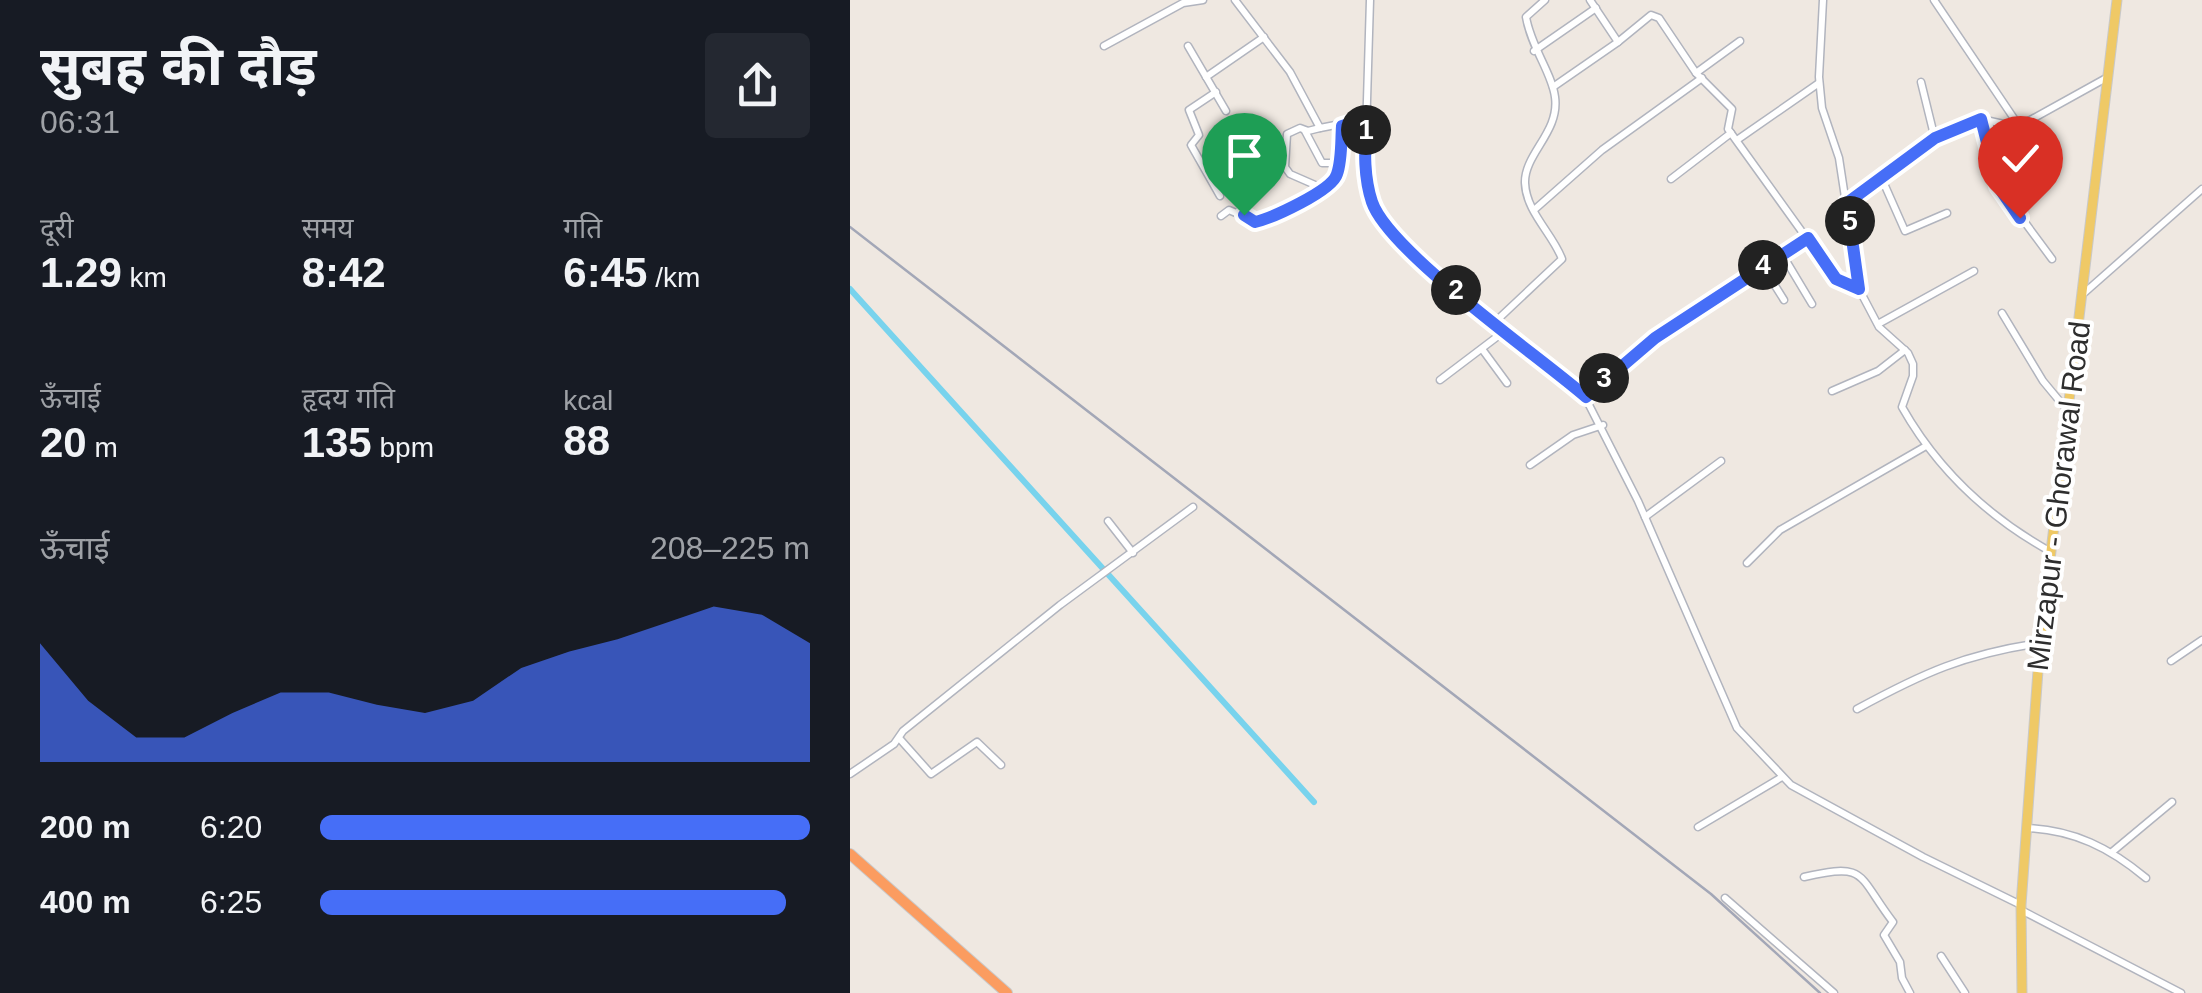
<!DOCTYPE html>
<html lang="hi">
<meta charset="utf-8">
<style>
:root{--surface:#171b24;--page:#242831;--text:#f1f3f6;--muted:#9ea1a6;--accent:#466ef7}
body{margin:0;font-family:Arial,"Noto Sans Devanagari",sans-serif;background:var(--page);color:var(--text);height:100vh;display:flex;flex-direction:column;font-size:38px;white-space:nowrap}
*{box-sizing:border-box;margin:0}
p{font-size:32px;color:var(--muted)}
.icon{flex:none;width:55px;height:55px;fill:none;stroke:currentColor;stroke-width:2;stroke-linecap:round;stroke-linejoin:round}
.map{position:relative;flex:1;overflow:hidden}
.sheet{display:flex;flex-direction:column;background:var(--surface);width:850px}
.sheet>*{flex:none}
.pin{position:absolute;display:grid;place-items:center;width:85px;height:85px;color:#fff;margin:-102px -42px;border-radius:50% 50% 50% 0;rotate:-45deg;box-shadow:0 0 10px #0007}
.pin .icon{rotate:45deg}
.km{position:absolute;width:50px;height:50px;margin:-25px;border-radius:50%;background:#222;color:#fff;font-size:28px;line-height:50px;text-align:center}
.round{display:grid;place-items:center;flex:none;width:105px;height:105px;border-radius:10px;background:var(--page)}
.headline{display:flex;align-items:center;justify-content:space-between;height:170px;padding:0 40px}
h1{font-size:55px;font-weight:700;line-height:75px}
.metrics{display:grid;grid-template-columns:repeat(3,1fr);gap:15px;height:170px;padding:10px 40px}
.metrics div{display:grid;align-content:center}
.metrics b{font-size:42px;font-weight:700}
.metrics small{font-size:28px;font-weight:400}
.metrics p{font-size:28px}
.chart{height:280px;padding:20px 40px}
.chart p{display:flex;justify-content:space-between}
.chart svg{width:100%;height:180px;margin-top:10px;fill:var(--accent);opacity:.7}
ul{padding:0 40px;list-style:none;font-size:32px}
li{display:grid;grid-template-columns:160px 120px 1fr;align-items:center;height:75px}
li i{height:25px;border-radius:12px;background:var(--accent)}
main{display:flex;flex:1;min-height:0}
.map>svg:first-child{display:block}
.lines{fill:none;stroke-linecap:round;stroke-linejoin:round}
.canal{stroke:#78d3ed;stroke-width:6}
.street-casing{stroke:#b1b4be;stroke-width:9}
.primary-casing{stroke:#c9c9c9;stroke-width:11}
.highway-casing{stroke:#c9c9c9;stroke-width:12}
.street{stroke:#fff;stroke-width:6}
.primary{stroke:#efc966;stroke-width:9}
.highway{stroke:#fb9c60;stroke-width:10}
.rail{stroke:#a3a7b7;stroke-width:2.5}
.route-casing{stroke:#fff;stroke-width:20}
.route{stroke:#466ef7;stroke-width:12}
.labels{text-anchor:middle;stroke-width:8;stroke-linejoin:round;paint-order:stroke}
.street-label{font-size:30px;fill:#2e2e2e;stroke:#fff}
</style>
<main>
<section class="sheet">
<div class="headline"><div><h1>सुबह की दौड़</h1><p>06:31</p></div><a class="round"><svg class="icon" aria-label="share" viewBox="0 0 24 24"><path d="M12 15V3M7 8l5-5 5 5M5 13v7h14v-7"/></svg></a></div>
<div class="metrics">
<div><p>दूरी</p><b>1.29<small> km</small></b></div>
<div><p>समय</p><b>8:42</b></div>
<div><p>गति</p><b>6:45<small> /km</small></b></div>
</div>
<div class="metrics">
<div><p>ऊँचाई</p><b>20<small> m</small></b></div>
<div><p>हृदय गति</p><b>135<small> bpm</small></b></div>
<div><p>kcal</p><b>88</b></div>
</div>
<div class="chart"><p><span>ऊँचाई</span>208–225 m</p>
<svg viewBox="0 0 160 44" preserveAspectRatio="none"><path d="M0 44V15L10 29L20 38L30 38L40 32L50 27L60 27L70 30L80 32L90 29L100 21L110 17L120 14L130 10L140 6L150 8L160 15V44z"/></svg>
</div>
<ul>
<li><b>200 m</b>6:20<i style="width:100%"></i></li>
<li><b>400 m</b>6:25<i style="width:95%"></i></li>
</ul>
</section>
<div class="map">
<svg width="1352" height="993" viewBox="0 0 1352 993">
<rect width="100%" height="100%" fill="#efe8e1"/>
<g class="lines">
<!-- canal -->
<path class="canal" d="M 0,289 L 464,802"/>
<!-- street casing -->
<g class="street-casing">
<g id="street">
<path d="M 385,0 L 440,72 L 470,128 L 516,119"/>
<path d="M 520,0 L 515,167 L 523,205 L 548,242 L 735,397 L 788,501 L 887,728 L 941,785 L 1073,857 L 1171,905"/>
<path d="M 973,0 L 969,77 L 972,108 L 989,158 L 1009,289 L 1029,327 L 1058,353 L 1063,364 L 1063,376 L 1052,407 C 1087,469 1138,517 1201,552"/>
<path d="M 1084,0 L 1167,123"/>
<path d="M 768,42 L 801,15 L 809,18 L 846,73 L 882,109 L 878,129 L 986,279 L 1009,289"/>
<path d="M 254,46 L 333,3 L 353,0"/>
<path d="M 338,46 L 376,111"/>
<path d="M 684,51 L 746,8"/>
<path d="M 846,73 L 890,41"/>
<path d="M 356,77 L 414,37"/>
<path d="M 1071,82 L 1085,139"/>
<path d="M 703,87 L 768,42 L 740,0"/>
<path d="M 366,92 L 339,110 L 349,135 L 341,145 L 370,196"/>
<path d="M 1131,119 L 1148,186 L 1202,259"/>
<path d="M 392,123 C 401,140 415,152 435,150"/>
<path d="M 470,128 L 458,131 L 450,128 L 437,134 L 435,167 L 440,174 L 472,188"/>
<path d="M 455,131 L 472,163 L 489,163"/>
<path d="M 887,140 L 969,83"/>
<path d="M 821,179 L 881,133"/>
<path d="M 1032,179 L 1055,231 L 1097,213"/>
<path d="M 997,203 L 1085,139 L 1131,119 L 1158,125 L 1175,123 L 1258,77"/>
<path d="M 684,210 L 752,150 L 852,78"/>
<path d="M 371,216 L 379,210 L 407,222 L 431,214 L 481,183 L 488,174 L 492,126"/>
<path d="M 932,254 L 962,304"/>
<path d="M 912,265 L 934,300"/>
<path d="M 1233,294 L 1352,189"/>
<path d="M 1152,313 L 1193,381 L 1217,410"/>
<path d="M 645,322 L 712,259 C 703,234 676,212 675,183 C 674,154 710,132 705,97 C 702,73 681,47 676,17 L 695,0"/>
<path d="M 1028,324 L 1124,271"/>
<path d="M 632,349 L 657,383"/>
<path d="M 590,380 L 656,330"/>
<path d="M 982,391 L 1028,371 L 1055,350"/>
<path d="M 735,397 L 805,338 L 958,238"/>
<path d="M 680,465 L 723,435 L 753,425"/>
<path d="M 795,517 L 871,461"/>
<path d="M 258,521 L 283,553"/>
<path d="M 897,563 L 930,530 L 1076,446"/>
<path d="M 1321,661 L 1352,640"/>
<path d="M 1007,709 C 1073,673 1115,654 1190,643"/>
<path d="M 49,738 L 81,774 L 127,742 L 151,765"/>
<path d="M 0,774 L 44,744 L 53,731 L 210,605 L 343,507"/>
<path d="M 848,827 L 932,777"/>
<path d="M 1177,828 C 1224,830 1260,848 1296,878"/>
<path d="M 1262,852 L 1322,802"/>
<path d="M 954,877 C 1018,862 1007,875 1043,922 L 1034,935 L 1050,962 L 1052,978 L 1060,993"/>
<path d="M 875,898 L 984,993"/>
<path d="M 1171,910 L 1331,993"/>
<path d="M 1091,956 L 1115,993"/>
</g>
</g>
<!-- primary casing -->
<g class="primary-casing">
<path id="primary" d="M 1172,993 L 1171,905 L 1190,643 L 1267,0"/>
</g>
<!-- highway casing -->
<g class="highway-casing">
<path id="highway" d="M 0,854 L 157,993"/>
</g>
<!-- street -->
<use href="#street" class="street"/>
<!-- primary -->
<use href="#primary" class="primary"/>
<!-- highway -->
<use href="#highway" class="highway"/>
<!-- rail -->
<path class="rail" d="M 0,227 L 861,894 L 970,993"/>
</g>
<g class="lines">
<!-- route casing -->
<g class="route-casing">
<path id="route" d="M 394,215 L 405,222 C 422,218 482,191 487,174 C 492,160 491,140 492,126 L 516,119 C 515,147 513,175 522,202 C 539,252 689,356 736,397 L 805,338 L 958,238 L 986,279 L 1009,289 L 997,203 L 1085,138 L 1131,119 L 1148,186 L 1170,218"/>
</g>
<!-- route -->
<use href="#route" class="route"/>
</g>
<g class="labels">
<!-- street labels -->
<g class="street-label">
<text transform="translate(1209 496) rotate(-83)" y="10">Mirzapur - Ghorawal Road</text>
</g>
</g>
</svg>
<div class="pin" style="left:394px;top:215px;background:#1e9e55"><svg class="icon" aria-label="arrive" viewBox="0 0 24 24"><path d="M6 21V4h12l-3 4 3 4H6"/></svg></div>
<div class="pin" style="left:1170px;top:218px;background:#d93025"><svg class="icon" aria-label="check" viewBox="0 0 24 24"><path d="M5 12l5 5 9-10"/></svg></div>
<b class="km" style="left:516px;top:130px">1</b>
<b class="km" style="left:606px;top:290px">2</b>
<b class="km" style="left:754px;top:378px">3</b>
<b class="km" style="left:913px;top:265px">4</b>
<b class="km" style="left:1000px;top:221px">5</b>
</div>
</main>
